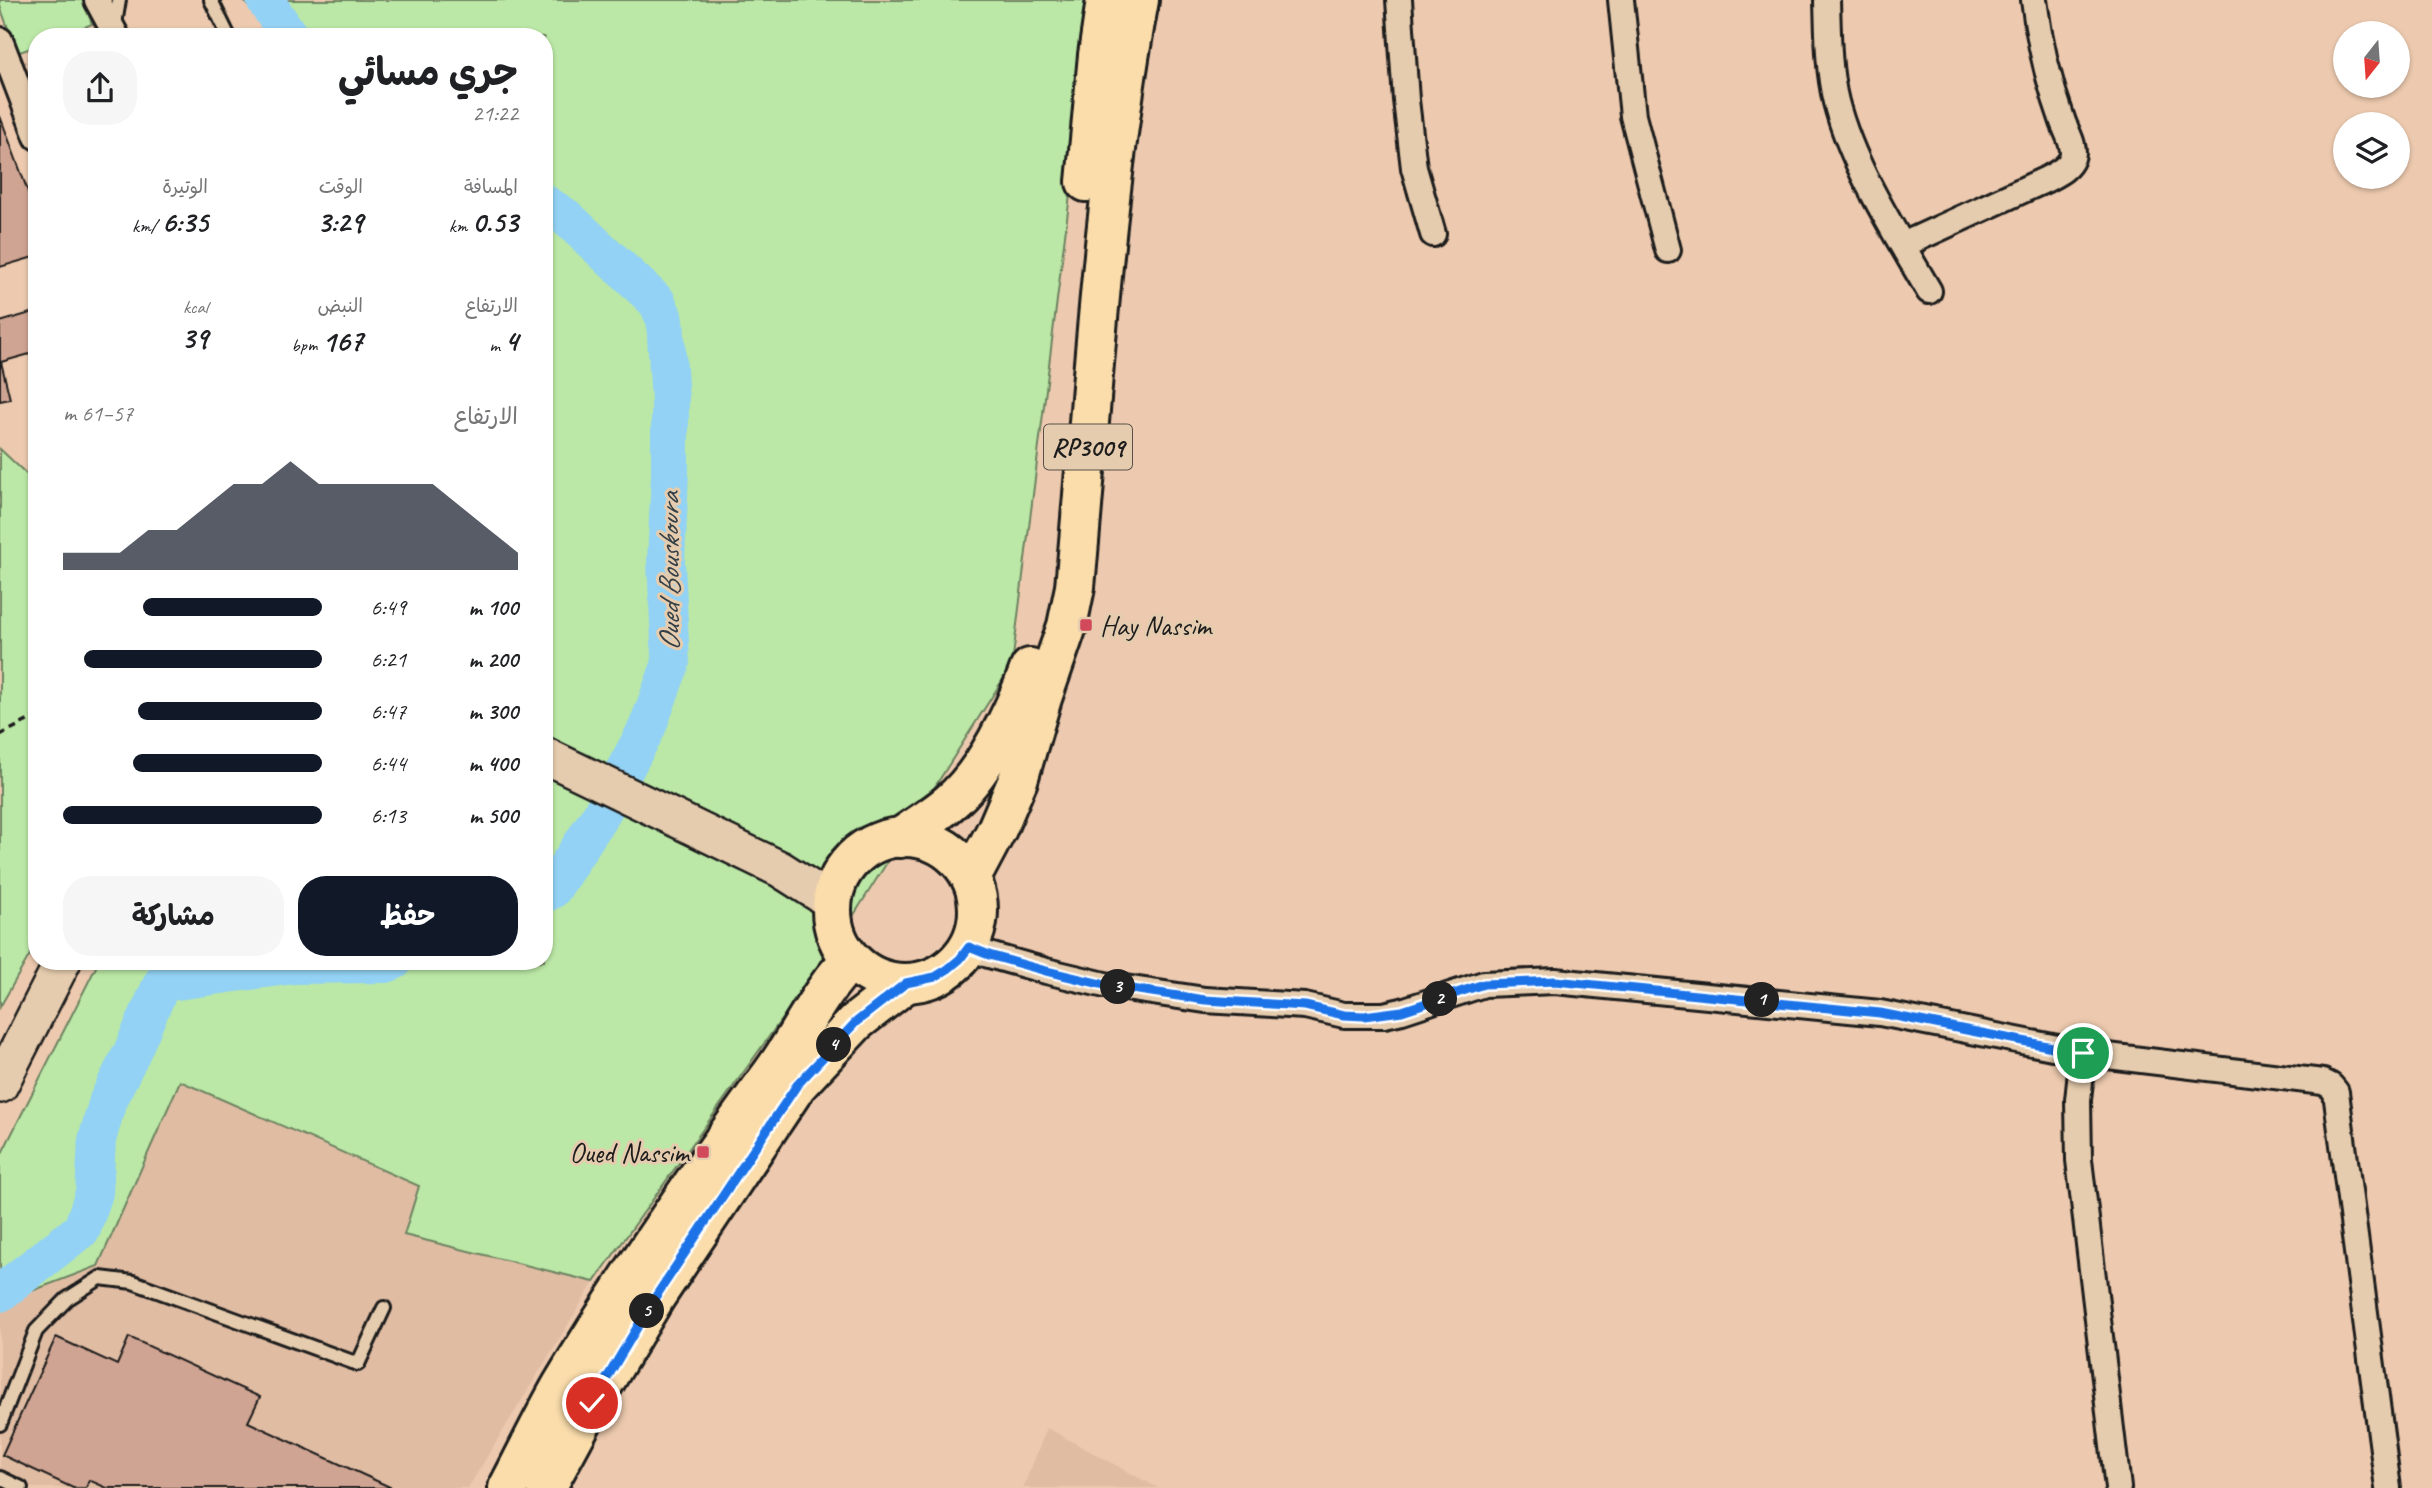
<!DOCTYPE html>
<html lang="ar">
<meta charset="utf-8">
<style>
:root{--surface:#fff;--page:#f6f6f6;--text:#202124;--muted:#757577;--accent:#111827}
body{margin:0;font-family:Caveat,"Playpen Sans Arabic",sans-serif;background:var(--page);color:var(--text);direction:rtl;height:100vh;display:flex;flex-direction:column;font-size:26px;white-space:nowrap}
*{box-sizing:border-box;margin:0}
p{font-size:23px;color:var(--muted)}
.icon{flex:none;width:38px;height:38px;fill:none;stroke:currentColor;stroke-width:2;stroke-linecap:round;stroke-linejoin:round}
.map{position:relative;flex:1;overflow:hidden;direction:ltr}
.side{position:absolute;left:28px;top:28px;width:525px;height:942px;display:flex;flex-direction:column;background:var(--surface);border-radius:28px;box-shadow:0 2px 5px #0004;direction:rtl}
.side>*{flex:none}
.needle{width:46px;rotate:197deg}
.controls{position:absolute;left:2333px;top:21px;display:grid;gap:14px}
.controls a{display:grid;place-items:center;width:77px;height:77px;border-radius:50%;background:var(--surface);box-shadow:0 2px 5px #0004;font-size:35px}
.pin{position:absolute;display:grid;place-items:center;width:60px;height:60px;color:#fff;margin:-30px;border:4px solid #fff;border-radius:50%;box-shadow:0 2px 7px #0007}
.km{position:absolute;width:35px;height:35px;margin:-18px;border-radius:50%;background:#222;color:#fff;font-size:19px;line-height:35px;text-align:center}
.round{display:grid;place-items:center;flex:none;width:74px;height:74px;border-radius:28px;background:var(--page)}
.head{display:flex;align-items:center;justify-content:space-between;height:119px;padding:0 35px}
h1{font-size:38px;font-weight:700;line-height:52px}
.figures{display:grid;grid-template-columns:repeat(3,1fr);gap:10px;height:119px;padding:7px 35px}
.figures div{display:grid;align-content:center}
.figures b{font-size:30px;font-weight:700}
.figures small{font-size:19px;font-weight:400}
.figures p{font-size:19px}
.chart{height:196px;padding:14px 35px}
.chart p{display:flex;justify-content:space-between}
.chart svg{width:100%;height:126px;margin-top:7px;fill:var(--accent);opacity:.7}
.button{display:flex;gap:14px;margin-top:auto;padding:14px 35px}
.button a{flex:1;height:80px;border-radius:28px;background:var(--accent);color:#fff;font-size:28px;font-weight:700;line-height:80px;text-align:center}
.button a+a{background:var(--page);color:var(--text)}
ul{padding:0 35px;list-style:none;font-size:23px}
li{display:grid;grid-template-columns:112px 84px 1fr;align-items:center;height:52px}
li i{height:18px;border-radius:9px;background:var(--accent)}
.map>svg:first-child{display:block}
.built{fill:#e0bca3}
.green{fill:#bbe8a6;stroke:#6c8261;stroke-width:2}
.lines{fill:none;stroke-linecap:round;stroke-linejoin:round}
.river{stroke:#93d2f4;stroke-width:38}
.building{fill:#d0a492;stroke:#1c1c1c;stroke-width:2}
.lane-casing{stroke:#1c1c1c;stroke-width:18}
.street-casing{stroke:#1c1c1c;stroke-width:30}
.secondary-casing{stroke:#1c1c1c;stroke-width:40}
.primary-casing{stroke:#1c1c1c;stroke-width:44}
.path{stroke:#1c1c1c;stroke-width:3.5;stroke-dasharray:7 5;stroke-linecap:butt}
.lane{stroke:#e6ccae;stroke-width:12}
.street{stroke:#e6ccae;stroke-width:24}
.secondary{stroke:#e6ccae;stroke-width:35}
.primary{stroke:#faddab;stroke-width:38}
.route-casing{stroke:#fff;stroke-width:14}
.route{stroke:#1a73e8;stroke-width:9}
.poi-dot{fill:#d1495b;stroke:#e6ccae;stroke-width:2.5}
.labels{text-anchor:middle;stroke-width:6;stroke-linejoin:round;paint-order:stroke}
.shield{fill:#e6ccae;stroke:#595148;stroke-width:2}
.shield-label{font-size:26px;font-weight:bold;fill:#1c1c1c}
.poi-label{font-size:28px;fill:#1c1c1c;stroke:#e6ccae;text-anchor:start}
.water-label{font-size:30px;font-style:italic;fill:#344047;stroke:#e6ccae}
</style>
<div class="map">
<svg width="2432" height="1488" viewBox="0 0 2432 1488">
<rect width="100%" height="100%" fill="#edcaaf"/>
<filter id="ink" filterUnits="userSpaceOnUse"><feTurbulence type="fractalNoise" baseFrequency=".0143" numOctaves="2"/><feDisplacementMap in="SourceGraphic" scale="14" xChannelSelector="R" yChannelSelector="G"/><feConvolveMatrix kernelMatrix="1 2 1 2 8 2 1 2 1" color-interpolation-filters="sRGB"/></filter>
<g filter="url(#ink)">
<!-- built -->
<g class="built">
<path d="M 180,1081 L 419,1186 L 405,1235 L 594,1282 L 468,1488 L 0,1488 L 0,1303 L 98,1266 Z"/>
<path d="M 1047,1428 L 1158,1488 L 1023,1488 Z"/>
</g>
<!-- green -->
<g class="green">
<path d="M 0,0 L 83,0 L 92,24 L 60,37 L 37,37 L 37,46 L 17,53 L 0,6 Z"/>
<path d="M 243,0 L 1094,0 L 1012,665 L 838,940 L 594,1282 L 404,1235 L 419,1186 L 180,1081 L 98,1266 L 0,1303 L 0,1157 L 99,961 L 544,961 L 544,37 L 274,37 Z"/>
<path d="M 0,449 L 37,484 L 37,942 L 0,1007 Z"/>
</g>
<g class="lines">
<!-- river -->
<g class="river">
<path d="M 265,0 L 290,37"/>
<path d="M 544,203 L 566,217 L 657,302 L 665,320 L 670,402 L 670,473 L 666,562 L 671,663 L 647,728 L 601,814 L 552,890 L 544,894"/>
<path d="M 0,1293 L 82,1229 L 94,1193 L 97,1140 L 108,1100 L 131,1054 L 162,983 L 294,965 L 386,964 L 394,961"/>
</g>
</g>
<!-- building -->
<g class="building">
<path d="M 0,116 L 37,216 L 37,256 L 0,267 Z"/>
<path d="M 37,311 L 37,352 L 1,362 L 10,399 L 0,401 L 0,322 Z"/>
<path d="M 56,1337 L 117,1365 L 129,1337 L 260,1397 L 248,1422 L 392,1488 L 107,1488 L 89,1480 L 86,1488 L 73,1488 L 2,1455 Z"/>
</g>
<g class="lines">
<!-- lane casing -->
<g class="lane-casing">
<g id="lane">
<path d="M 211,0 L 229,37"/>
<path d="M 115,24 L 119,0"/>
<path d="M 0,1424 L 36,1331 L 67,1299 L 100,1278 L 133,1282 L 358,1364 L 384,1308"/>
<path d="M 0,1478 L 21,1488"/>
</g>
</g>
<!-- street casing -->
<g class="street-casing">
<g id="street">
<path d="M 97,0 L 117,37"/>
<path d="M 1399,0 L 1406,100 L 1414,168 L 1433,234"/>
<path d="M 1621,0 L 1633,116 L 1668,250"/>
<path d="M 1827,0 C 1828,33 1828,70 1836,102 C 1853,168 1895,232 1929,291"/>
<path d="M 0,40 L 37,137"/>
<path d="M 1903,245 L 2047,179 C 2056,174 2068,169 2072,158 C 2076,147 2067,133 2063,122 C 2049,83 2039,41 2034,0"/>
<path d="M 969,947 L 989,955 L 1046,971 L 1105,985 L 1205,1000 L 1305,1006 L 1344,1015 L 1384,1015 L 1402,1011 L 1484,984 L 1555,981 L 1880,1013 L 2083,1053 L 2323,1082 L 2331,1086 L 2336,1092 L 2388,1488"/>
<path d="M 2083,1053 L 2078,1100 L 2079,1160 L 2118,1488"/>
</g>
</g>
<!-- secondary casing -->
<g class="secondary-casing">
<g id="secondary">
<path d="M 544,755 L 780,869 L 832,902"/>
<path d="M 0,1085 L 63,961"/>
</g>
</g>
<!-- primary casing -->
<g class="primary-casing">
<g id="primary">
<path d="M 1086,182 L 1098,55 L 1106,0"/>
<circle cx="905" cy="910" r="73"/>
<path d="M 900,838 C 916,826 934,816 949,803 C 984,775 1015,710 1030,668"/>
<path d="M 971,878 L 997,829 L 1018,780 L 1042,698 L 1067,626 L 1075,587 C 1093,391 1103,194 1139,0"/>
<path d="M 508,1488 C 526,1454 543,1418 562,1385 C 627,1276 698,1174 773,1072 C 800,1035 818,992 851,960"/>
<path d="M 546,1488 L 592,1403 L 656,1296 L 797,1085 L 856,1022 L 906,983"/>
</g>
</g>
<!-- path -->
<path class="path" d="M 0,735 L 37,716"/>
<!-- lane -->
<use href="#lane" class="lane"/>
<!-- street -->
<use href="#street" class="street"/>
<!-- secondary -->
<use href="#secondary" class="secondary"/>
<!-- primary -->
<use href="#primary" class="primary"/>
</g>
</g>
<g class="lines" filter="url(#ink)">
<!-- route casing -->
<g class="route-casing">
<path id="route" d="M 592,1403 L 656,1296 L 797,1085 L 856,1022 L 906,983 L 935,977 L 948,969 L 960,959 L 969,947 L 989,955 L 1046,971 L 1105,985 L 1205,1000 L 1305,1006 L 1344,1015 L 1364,1016 L 1402,1011 L 1484,984 L 1555,981 L 1880,1013 L 2083,1053"/>
</g>
<!-- route -->
<use href="#route" class="route"/>
</g>
<!-- markers -->
<g class="poi-dot">
<rect x="1079" y="618" width="14" height="14" rx="3.5"/>
<rect x="696" y="1145" width="14" height="14" rx="3.5"/>
</g>
<g class="labels">
<!-- shield labels -->
<rect class="shield" x="1044" y="424.5" width="88" height="45" rx="5"/>
<g class="shield-label">
<text x="1088" y="456">RP3009</text>
</g>
<!-- poi labels -->
<g class="poi-label">
<text x="1100" y="635">Hay Nassim</text>
<text x="689" y="1162" text-anchor="end">Oued Nassim</text>
</g>
<!-- water labels -->
<g class="water-label">
<text transform="translate(669 572) rotate(-90)" y="10">Oued Bouskoura</text>
</g>
</g>
</svg>
<div class="controls">
<a><svg class="needle" viewBox="-14 -14 28 28"><path d="M0-13l5 13h-10z" fill="#e53935"/><path d="M0 13l5-13h-10z" fill="#757577"/></svg></a>
<a><svg class="icon" aria-label="layers" viewBox="0 0 24 24"><path d="M12 4l9 5-9 5-9-5zM3 14l9 5 9-5"/></svg></a>
</div>
<div class="pin" style="left:2083px;top:1053px;background:#1e9e55"><svg class="icon" aria-label="arrive" viewBox="0 0 24 24"><path d="M6 21V4h12l-3 4 3 4H6"/></svg></div>
<div class="pin" style="left:592px;top:1403px;background:#d93025"><svg class="icon" aria-label="check" viewBox="0 0 24 24"><path d="M5 12l5 5 9-10"/></svg></div>
<b class="km" style="left:1762px;top:1000px">1</b>
<b class="km" style="left:1440px;top:999px">2</b>
<b class="km" style="left:1118px;top:987px">3</b>
<b class="km" style="left:834px;top:1045px">4</b>
<b class="km" style="left:647px;top:1311px">5</b>
<section class="side">
<div class="head"><div><h1>جري مسائي</h1><p>21:22</p></div><a class="round"><svg class="icon" aria-label="share" viewBox="0 0 24 24"><path d="M12 15V3M7 8l5-5 5 5M5 13v7h14v-7"/></svg></a></div>
<div class="figures">
<div><p>المسافة</p><b>0.53<small> km</small></b></div>
<div><p>الوقت</p><b>3:29</b></div>
<div><p>الوتيرة</p><b>6:35<small> /km</small></b></div>
</div>
<div class="figures">
<div><p>الارتفاع</p><b>4<small> m</small></b></div>
<div><p>النبض</p><b>167<small> bpm</small></b></div>
<div><p>kcal</p><b>39</b></div>
</div>
<div class="chart"><p><span>الارتفاع</span>57–61 m</p>
<svg viewBox="0 0 160 44" preserveAspectRatio="none"><path d="M0 44V38L10 38L20 38L30 30L40 30L50 22L60 14L70 14L80 6L90 14L100 14L110 14L120 14L130 14L140 22L150 30L160 38V44z"/></svg>
</div>
<ul>
<li><b>100 m</b>6:49<i style="width:69%"></i></li>
<li><b>200 m</b>6:21<i style="width:92%"></i></li>
<li><b>300 m</b>6:47<i style="width:71%"></i></li>
<li><b>400 m</b>6:44<i style="width:73%"></i></li>
<li><b>500 m</b>6:13<i style="width:100%"></i></li>
</ul>
<div class="button"><a>حفظ</a><a>مشاركة</a></div>
</section>
</div>
